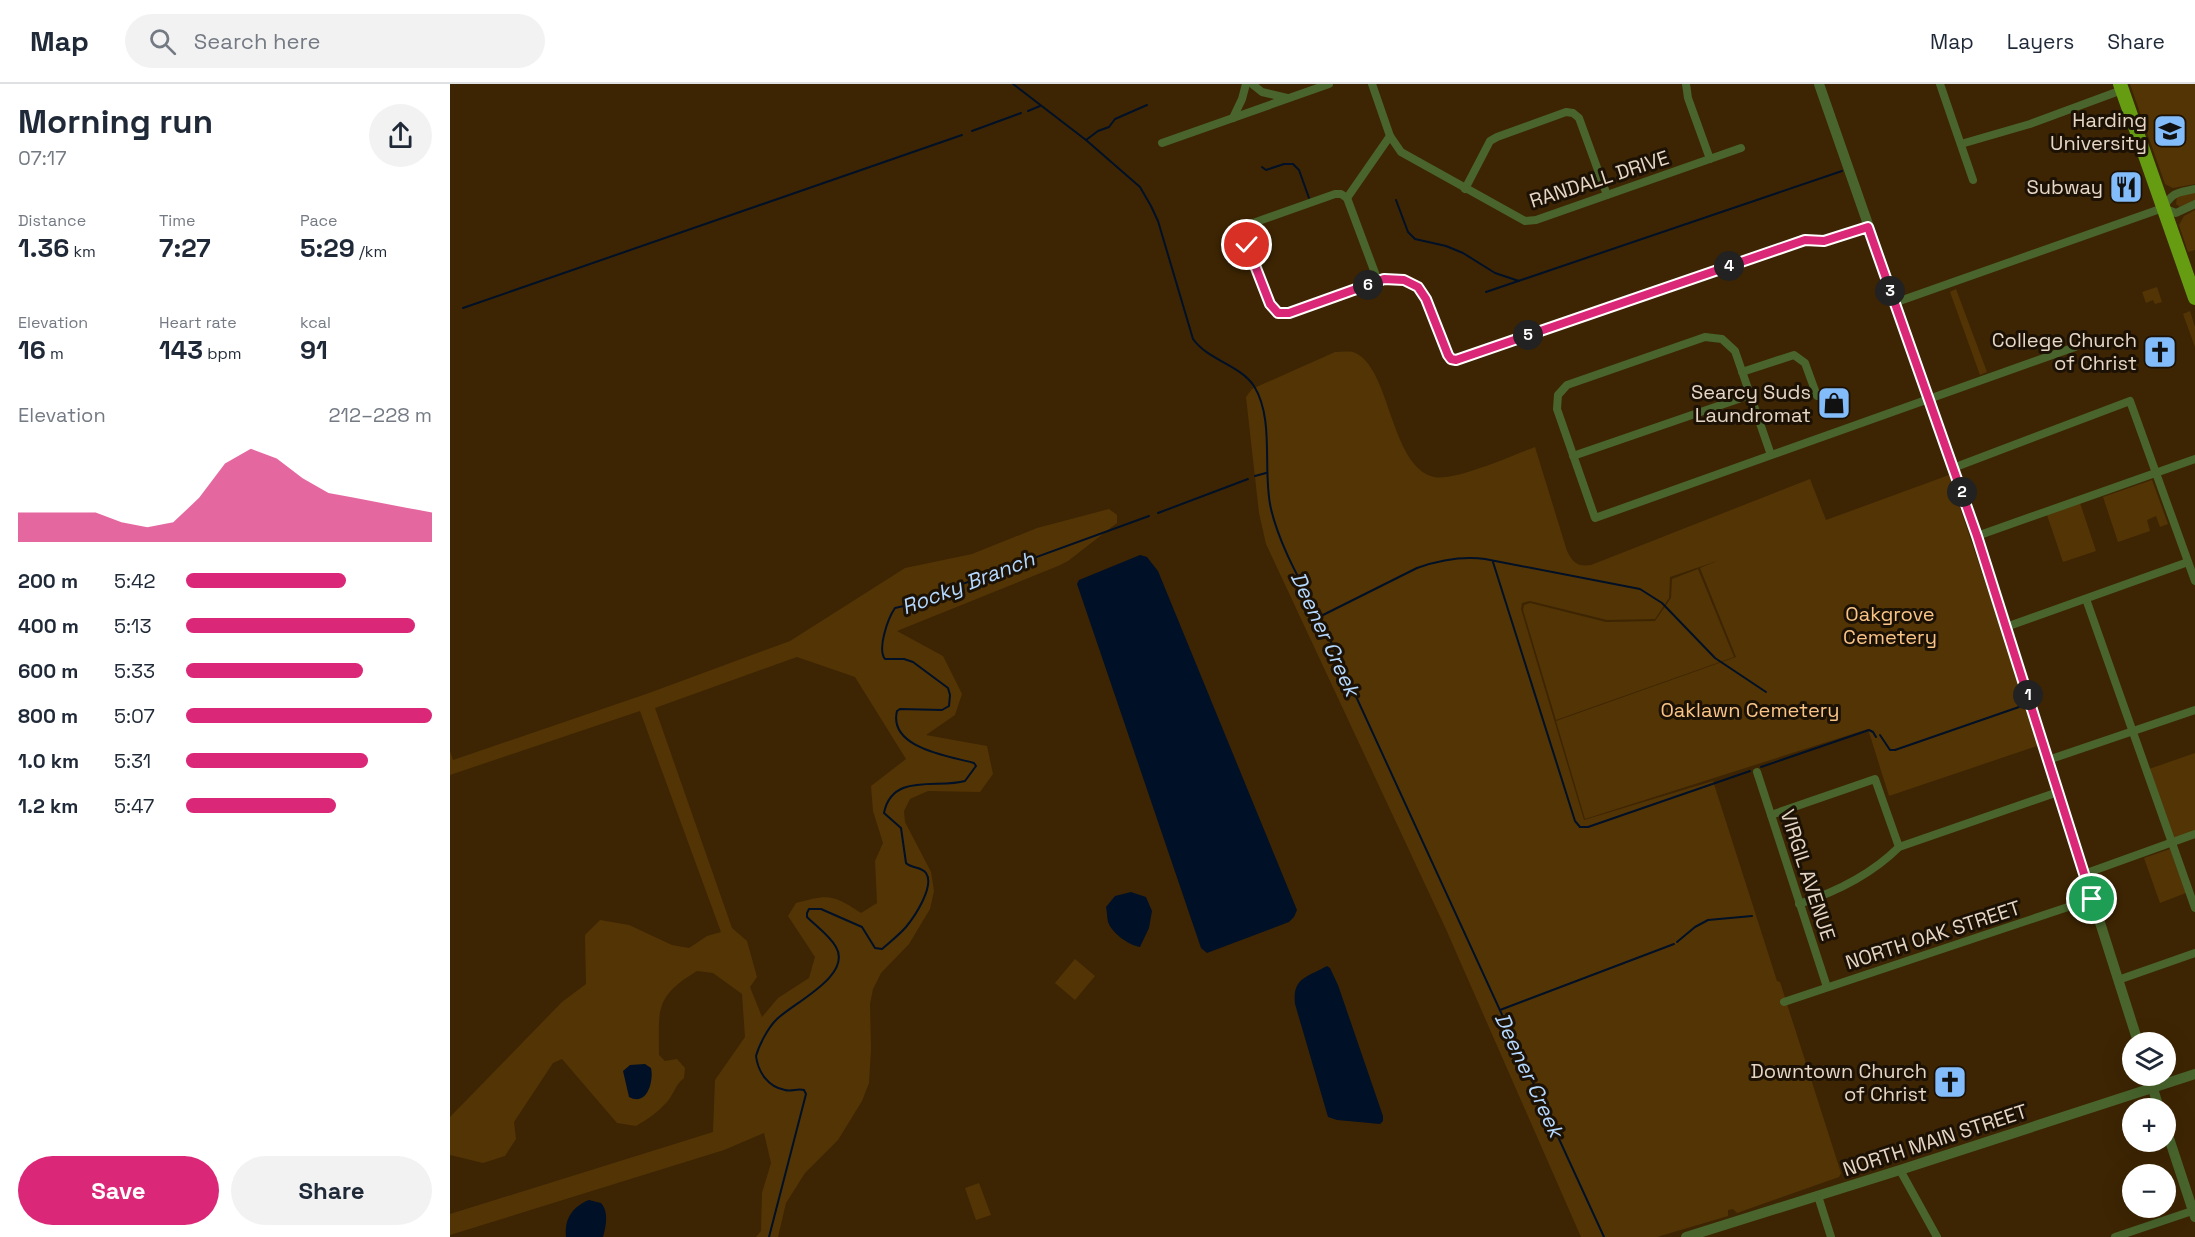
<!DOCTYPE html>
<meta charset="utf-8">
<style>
:root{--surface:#fff;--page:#f2f2f3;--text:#1f2937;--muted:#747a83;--line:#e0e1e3;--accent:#db2777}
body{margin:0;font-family:"Space Grotesk",sans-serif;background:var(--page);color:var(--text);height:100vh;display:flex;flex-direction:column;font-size:22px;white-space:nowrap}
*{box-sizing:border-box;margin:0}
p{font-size:20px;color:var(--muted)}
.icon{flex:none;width:33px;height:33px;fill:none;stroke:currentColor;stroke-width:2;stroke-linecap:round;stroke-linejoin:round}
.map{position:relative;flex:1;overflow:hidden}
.sheet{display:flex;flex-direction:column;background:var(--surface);width:450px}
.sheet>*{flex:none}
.fabs{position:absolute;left:1672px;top:948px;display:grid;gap:12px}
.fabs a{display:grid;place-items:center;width:54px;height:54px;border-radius:50%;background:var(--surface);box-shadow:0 6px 24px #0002;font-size:30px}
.pin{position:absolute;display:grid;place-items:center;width:51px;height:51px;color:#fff;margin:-26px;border:3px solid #fff;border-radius:50%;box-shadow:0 2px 6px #0007}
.km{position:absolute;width:30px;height:30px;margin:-15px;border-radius:50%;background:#222;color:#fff;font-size:16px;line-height:30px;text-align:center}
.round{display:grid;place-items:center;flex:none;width:63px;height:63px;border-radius:32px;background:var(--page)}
.overview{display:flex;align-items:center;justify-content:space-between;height:102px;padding:0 18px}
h1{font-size:33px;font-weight:700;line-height:45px}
.stats{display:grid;grid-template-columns:repeat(3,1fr);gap:9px;height:102px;padding:6px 18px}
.stats div{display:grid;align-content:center}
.stats b{font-size:26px;font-weight:700}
.stats small{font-size:16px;font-weight:400}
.stats p{font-size:16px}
.chart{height:168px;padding:12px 18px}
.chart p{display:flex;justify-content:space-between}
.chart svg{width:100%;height:108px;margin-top:6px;fill:var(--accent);opacity:.7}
.button{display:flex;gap:12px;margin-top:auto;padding:12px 18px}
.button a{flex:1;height:69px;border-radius:36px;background:var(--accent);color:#fff;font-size:24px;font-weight:700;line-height:69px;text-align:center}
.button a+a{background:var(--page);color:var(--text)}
ul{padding:0 18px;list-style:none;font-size:20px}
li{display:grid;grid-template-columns:96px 72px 1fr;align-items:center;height:45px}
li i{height:15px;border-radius:8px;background:var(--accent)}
header{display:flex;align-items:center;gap:36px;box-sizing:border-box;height:84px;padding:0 30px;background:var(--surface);border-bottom:2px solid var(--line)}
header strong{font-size:28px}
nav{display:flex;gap:33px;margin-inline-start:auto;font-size:21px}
.search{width:420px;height:54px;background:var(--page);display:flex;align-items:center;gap:15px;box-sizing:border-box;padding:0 21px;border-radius:33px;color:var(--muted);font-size:22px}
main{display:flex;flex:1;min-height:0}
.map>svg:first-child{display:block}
.green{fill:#533405;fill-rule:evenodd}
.water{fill:#001026}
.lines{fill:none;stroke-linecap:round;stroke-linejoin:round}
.stream{stroke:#001026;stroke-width:2}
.minor{stroke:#49652d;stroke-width:8}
.tertiary{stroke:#49652d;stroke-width:10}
.primary{stroke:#659c11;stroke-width:14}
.route-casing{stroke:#fff;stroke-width:12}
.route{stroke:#db2777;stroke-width:8}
.labels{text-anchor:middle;stroke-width:6;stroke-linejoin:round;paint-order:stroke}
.poi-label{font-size:20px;fill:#e6d6c5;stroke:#1c1105;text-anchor:end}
.street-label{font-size:20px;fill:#e6d6c5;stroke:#1c1105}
.park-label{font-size:20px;fill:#f9c486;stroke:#1c1105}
.water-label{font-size:21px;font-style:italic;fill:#b4d8ff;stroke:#1c1105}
</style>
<header>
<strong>Map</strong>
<div class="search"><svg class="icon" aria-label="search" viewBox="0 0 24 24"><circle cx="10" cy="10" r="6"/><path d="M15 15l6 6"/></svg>Search here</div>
<nav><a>Map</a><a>Layers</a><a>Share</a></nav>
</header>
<main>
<section class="sheet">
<div class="overview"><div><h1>Morning run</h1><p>07:17</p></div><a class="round"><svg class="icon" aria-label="share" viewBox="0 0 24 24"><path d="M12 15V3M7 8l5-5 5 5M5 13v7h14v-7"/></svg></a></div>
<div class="stats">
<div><p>Distance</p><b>1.36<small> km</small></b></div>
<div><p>Time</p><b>7:27</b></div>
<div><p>Pace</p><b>5:29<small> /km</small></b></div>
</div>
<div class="stats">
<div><p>Elevation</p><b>16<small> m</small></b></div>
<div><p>Heart rate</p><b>143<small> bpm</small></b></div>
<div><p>kcal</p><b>91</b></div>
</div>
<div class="chart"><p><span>Elevation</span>212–228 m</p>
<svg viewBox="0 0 160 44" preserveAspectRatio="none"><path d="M0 44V32L10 32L20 32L30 32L40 36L50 38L60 36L70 26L80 12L90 6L100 10L110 18L120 24L130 26L140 28L150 30L160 32V44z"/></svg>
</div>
<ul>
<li><b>200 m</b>5:42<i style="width:65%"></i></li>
<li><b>400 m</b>5:13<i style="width:93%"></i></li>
<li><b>600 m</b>5:33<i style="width:72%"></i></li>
<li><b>800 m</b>5:07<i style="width:100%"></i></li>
<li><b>1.0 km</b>5:31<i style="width:74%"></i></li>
<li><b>1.2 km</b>5:47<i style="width:61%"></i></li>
</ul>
<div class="button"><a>Save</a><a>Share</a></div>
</section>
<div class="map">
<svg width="1745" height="1153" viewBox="0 0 1745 1153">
<rect width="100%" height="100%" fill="#3d2503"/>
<!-- green -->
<g class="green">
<path d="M 1680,0 L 1745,0 L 1745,100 L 1723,104 L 1715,100 Z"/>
<path d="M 1745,108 L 1745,117 L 1731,124 L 1726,120 L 1727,113 Z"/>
<path d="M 1745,126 L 1745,166 L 1738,168 L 1729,141 L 1734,132 Z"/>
<path d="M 1707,203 L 1712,218 L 1705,220 L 1703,216 L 1696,219 L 1692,208 Z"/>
<path d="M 1506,205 L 1537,288 L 1530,291 L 1500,208 Z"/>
<path d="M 1740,227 L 1745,243 L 1745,263 L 1733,230 Z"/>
<path d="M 885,268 C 890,268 899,267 903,268 C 941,281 939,382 984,393 C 1003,398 1064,371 1085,363 L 1117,467 C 1123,479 1128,483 1141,481 L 1360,395 L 1376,436 L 1499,391 L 1590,661 L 1439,712 L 1418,645 L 1135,735 L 1106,637 L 1286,573 L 1250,484 L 1267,477 L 1220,493 L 1219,514 L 1205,535 L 1157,536 L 1080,517 L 1072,519 L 1071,525 L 1134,736 L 1263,697 L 1327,897 L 1330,898 L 1391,1089 L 1389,1093 L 1287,1129 L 1283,1125 L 1278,1126 L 1278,1132 L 1207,1153 L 1131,1153 L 995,843 L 816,460 L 809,429 L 796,313 L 802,305 Z"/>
<path d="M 1702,396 L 1718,440 L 1710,443 L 1706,432 L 1697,436 L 1700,447 L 1668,458 L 1653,413 Z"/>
<path d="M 1630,419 L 1646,467 L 1613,478 L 1597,431 Z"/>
<path d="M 659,425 L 667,431 L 667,439 L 618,477 L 608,482 L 447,547 L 493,572 L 512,610 L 505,631 L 476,651 L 537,662 L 543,690 L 530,708 L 478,707 L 460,715 L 454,727 L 455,738 L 481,788 L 484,807 L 480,825 L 459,860 L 431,889 L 423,905 L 420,920 L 421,965 L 419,999 L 412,1017 L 388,1056 L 355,1089 L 336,1119 L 328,1153 L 306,1153 L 311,1147 L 312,1109 L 321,1079 L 314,1049 L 274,1066 L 0,1151 L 0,1130 L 263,1048 L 265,996 L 295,953 L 292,910 L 263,889 L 247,887 C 204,913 209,925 209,971 L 215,977 L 227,975 L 235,984 L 234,994 C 225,1001 224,1010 217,1018 C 208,1028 198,1035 186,1042 L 167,1039 L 112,975 L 103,979 L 64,1038 L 66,1055 L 55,1072 L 33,1079 L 0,1071 L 0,1033 L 112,918 L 136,900 L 135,851 L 150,836 L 179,841 L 222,861 L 239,864 L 257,852 L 271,848 L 190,627 L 0,691 L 0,667 L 3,676 L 199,609 L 340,557 L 455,484 L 522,470 L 587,444 ZM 347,573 L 405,593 L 456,675 L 421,702 L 423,727 L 433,759 L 425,777 L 427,819 L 411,829 C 383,810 378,810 346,819 L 338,832 L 365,873 L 359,894 L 328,914 L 312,933 L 300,903 L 307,893 L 297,857 L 282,844 L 205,624 Z"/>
<path d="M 1248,485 L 1284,573 L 1106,636 L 1073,526 L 1074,521 L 1080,519 L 1156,538 L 1205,537 L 1221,514 L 1222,495 Z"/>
<path d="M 1745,669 L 1745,747 L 1723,754 L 1699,685 Z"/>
<path d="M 1720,765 L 1736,809 L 1710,819 L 1694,774 Z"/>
<path d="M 625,875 L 645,892 L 625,916 L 605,899 Z"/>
<path d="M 529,1099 L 541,1131 L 526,1136 L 515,1104 Z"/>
</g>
<!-- water -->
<g class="water">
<path d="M 690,471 L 697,473 L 708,487 L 847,826 L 844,833 L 839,838 L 757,869 L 751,864 L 627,500 L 629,496 Z"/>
<path d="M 681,808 L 696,813 L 702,827 L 699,844 L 690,863 C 678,861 662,849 658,838 C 657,834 657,827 656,823 L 665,812 Z"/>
<path d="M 877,882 L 880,884 L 888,901 L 933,1032 L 933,1037 L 930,1040 L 887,1036 L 878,1033 L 845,920 C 842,894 857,893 877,882 Z"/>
<path d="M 195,980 L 201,984 C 204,997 197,1023 179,1013 L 173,987 L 180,981 Z"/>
<path d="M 139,1116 L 151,1119 C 159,1128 156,1142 153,1153 L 116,1153 C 114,1135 122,1123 139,1116 Z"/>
</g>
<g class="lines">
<!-- stream -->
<g class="stream">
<path d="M 563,0 L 636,56 L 690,103 L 701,122 L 708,137 L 743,255 C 759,277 789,280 804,302 C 825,336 812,387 821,425 C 831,467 857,508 876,547 L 1154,1153"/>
<path d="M 578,27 L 590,22"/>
<path d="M 522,47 L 571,29"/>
<path d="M 636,56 L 648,47 L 659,43 L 665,35 L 697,21"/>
<path d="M 812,83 L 816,86 L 834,80 L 843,80 L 849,86 L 859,114"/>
<path d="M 946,116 L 958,148 L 965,155 L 996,162 L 1013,169 L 1045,189 L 1069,197"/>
<path d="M 1036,208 L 1392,87"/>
<path d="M 13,224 L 512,51"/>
<path d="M 805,392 L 816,389"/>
<path d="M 708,429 L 798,395"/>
<path d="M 1043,478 L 1125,737 L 1130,743 L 1138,743 L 1300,687"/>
<path d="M 869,533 L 967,484 C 990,476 1011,472 1035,475 L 1190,505 L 1212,519 L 1265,574 L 1316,608"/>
<path d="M 1430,651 L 1440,666 L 1445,666 L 1569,623"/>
<path d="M 1311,683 L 1419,646 L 1423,648 L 1426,653"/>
<path d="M 1227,858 L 1245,843 L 1258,836 L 1302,832"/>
<path d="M 1050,926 L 1224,860"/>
<path d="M 319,1153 L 356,1010 L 354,1006 C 347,1004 342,1008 335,1006 C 318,1003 308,988 306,972 C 309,961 318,944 326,936 C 341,920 403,892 386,863 C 380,852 366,842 357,833 L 357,829 L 359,825 L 371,825 L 412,843 L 425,864 L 432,865 C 440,858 449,851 456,843 C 465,832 485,802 476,789 C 471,782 462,785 456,779 L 451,744 L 434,729 C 442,688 488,705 515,697 L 526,682 L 524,679 C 499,672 438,664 447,627 L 450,625 L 492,626 L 499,622 L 500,611 L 498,604 L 463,578 L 454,575 L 435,575 C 427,565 438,534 445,524 L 458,521 L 474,514 L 699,432"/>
</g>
<!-- minor -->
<g class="minor">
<path d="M 802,0 L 812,8 L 837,14"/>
<path d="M 922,0 L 940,52 L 951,68 L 1075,137 L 1086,136 L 1291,64"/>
<path d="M 1236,0 L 1238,14 L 1260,75"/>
<path d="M 1490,0 L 1523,96"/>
<path d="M 783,34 L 792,15 L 796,0"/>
<path d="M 940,52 L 897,114 L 891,110 L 885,110 L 803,139 C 798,142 796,145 796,150 C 795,162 819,222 828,229 L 839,229 L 934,195 L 954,196 L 968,203 L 977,215 L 998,271 L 1001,275 L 1006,276 L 1355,156 L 1375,157 L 1418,143"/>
<path d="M 712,59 L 879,0"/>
<path d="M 1511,60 L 1580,40 L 1672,6"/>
<path d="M 1015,105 L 1040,57 L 1047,53 L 1116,28 L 1123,29 L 1129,34 L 1157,111"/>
<path d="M 897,114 L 928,197"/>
<path d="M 1713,124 L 1726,129 L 1745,120"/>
<path d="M 1444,219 L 1713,124 C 1723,107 1728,109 1745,105"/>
<path d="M 1292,288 L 1344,271 L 1355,279 L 1367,312"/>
<path d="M 1321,371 L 1285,267 L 1272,255 L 1255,253 L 1117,301 L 1108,311 L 1107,325 L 1145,434 L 1625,263"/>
<path d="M 1123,372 L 1300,311"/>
<path d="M 1503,384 L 1680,317 L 1745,497"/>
<path d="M 1527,452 L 1745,375"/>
<path d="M 1636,515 L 1745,824"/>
<path d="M 1556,543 L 1738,478"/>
<path d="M 1598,676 L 1745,626"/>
<path d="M 1307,688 L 1377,903"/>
<path d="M 1321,731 L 1425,695 L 1449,763"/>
<path d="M 1634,790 L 1745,750"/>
<path d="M 1349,820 C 1386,808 1421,791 1449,763 L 1608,708"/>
<path d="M 1668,896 L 1745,869"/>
<path d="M 1334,918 L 1642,815"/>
<path d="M 1450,1086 L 1487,1153"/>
<path d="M 1368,1112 L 1381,1153"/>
<path d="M 1665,1153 L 1745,1126"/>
</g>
<!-- tertiary -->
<g class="tertiary">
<path d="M 1369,0 L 1527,452 L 1688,958"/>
<path d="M 1699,992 L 1709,1024"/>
<path d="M 1716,1045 L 1745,1133"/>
<path d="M 1236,1153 L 1450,1086 L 1745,990"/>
</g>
<!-- primary -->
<path class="primary" d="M 1670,0 L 1745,214"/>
</g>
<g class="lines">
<!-- route casing -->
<g class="route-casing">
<path id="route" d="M 797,161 L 820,220 L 828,229 L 839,229 L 934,195 L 954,196 L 968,203 L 976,215 L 998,271 L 1001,275 L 1006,276 L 1355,156 L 1374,157 L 1418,143 L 1527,452 L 1642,815"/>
</g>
<!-- route -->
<use href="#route" class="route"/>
</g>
<!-- icons -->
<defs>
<g id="university-square" transform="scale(1.725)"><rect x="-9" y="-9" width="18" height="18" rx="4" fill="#82bcfa" stroke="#1c1105"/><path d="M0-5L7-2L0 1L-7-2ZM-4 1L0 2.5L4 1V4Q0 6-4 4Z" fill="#111"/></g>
<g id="restaurant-square" transform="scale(1.725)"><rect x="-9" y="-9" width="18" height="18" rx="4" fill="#82bcfa" stroke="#1c1105"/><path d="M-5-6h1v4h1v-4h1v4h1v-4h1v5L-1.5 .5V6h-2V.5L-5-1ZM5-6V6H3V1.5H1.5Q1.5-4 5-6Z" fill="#111"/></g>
<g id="church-square" transform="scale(1.725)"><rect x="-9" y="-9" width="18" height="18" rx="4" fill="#82bcfa" stroke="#1c1105"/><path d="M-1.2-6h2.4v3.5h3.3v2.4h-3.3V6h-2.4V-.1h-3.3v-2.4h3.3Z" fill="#111"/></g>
<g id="shop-square" transform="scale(1.725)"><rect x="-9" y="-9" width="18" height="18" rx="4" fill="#82bcfa" stroke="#1c1105"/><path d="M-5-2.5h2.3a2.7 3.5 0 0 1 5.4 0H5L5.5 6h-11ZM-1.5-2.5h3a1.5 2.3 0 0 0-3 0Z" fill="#111"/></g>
</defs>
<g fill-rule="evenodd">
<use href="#university-square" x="1720" y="47"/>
<use href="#restaurant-square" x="1676" y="103"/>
<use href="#church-square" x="1710" y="268"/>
<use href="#shop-square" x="1384" y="319"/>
<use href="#church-square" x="1500" y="998"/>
</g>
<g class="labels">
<!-- poi labels -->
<g class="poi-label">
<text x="1697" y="43">Harding<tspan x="1697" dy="23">University</tspan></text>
<text x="1653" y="110">Subway</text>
<text x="1687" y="263">College Church<tspan x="1687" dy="23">of Christ</tspan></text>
<text x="1361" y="315">Searcy Suds<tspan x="1361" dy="23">Laundromat</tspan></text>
<text x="1477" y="994">Downtown Church<tspan x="1477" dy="23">of Christ</tspan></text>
</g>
<!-- street labels -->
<g class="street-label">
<text transform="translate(1149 95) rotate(-18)" y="7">RANDALL DRIVE</text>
<text transform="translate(1358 791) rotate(72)" y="7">VIRGIL AVENUE</text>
<text transform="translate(1483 851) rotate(-18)" y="7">NORTH OAK STREET</text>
<text transform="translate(1485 1056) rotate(-18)" y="7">NORTH MAIN STREET</text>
</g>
<!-- park labels -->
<g class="park-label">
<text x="1440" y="537">Oakgrove<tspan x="1440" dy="23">Cemetery</tspan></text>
<text x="1300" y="633">Oaklawn Cemetery</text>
</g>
<!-- water labels -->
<g class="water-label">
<text transform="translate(518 499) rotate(-21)" y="7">Rocky Branch</text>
<text transform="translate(875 550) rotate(65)" y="7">Deener Creek</text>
<text transform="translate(1079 991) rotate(65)" y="7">Deener Creek</text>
</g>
</g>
</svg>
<div class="fabs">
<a><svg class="icon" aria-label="layers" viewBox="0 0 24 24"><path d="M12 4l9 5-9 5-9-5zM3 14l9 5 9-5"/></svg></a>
<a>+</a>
<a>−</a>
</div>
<div class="pin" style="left:1642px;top:815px;background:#1e9e55"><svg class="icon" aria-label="arrive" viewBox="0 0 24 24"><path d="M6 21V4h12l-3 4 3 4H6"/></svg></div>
<div class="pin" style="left:797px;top:161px;background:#d93025"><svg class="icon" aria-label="check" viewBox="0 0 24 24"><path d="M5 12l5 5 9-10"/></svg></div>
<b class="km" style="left:1578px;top:611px">1</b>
<b class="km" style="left:1512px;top:408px">2</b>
<b class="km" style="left:1440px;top:207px">3</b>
<b class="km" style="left:1279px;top:182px">4</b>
<b class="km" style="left:1078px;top:251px">5</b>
<b class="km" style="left:918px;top:201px">6</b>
</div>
</main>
